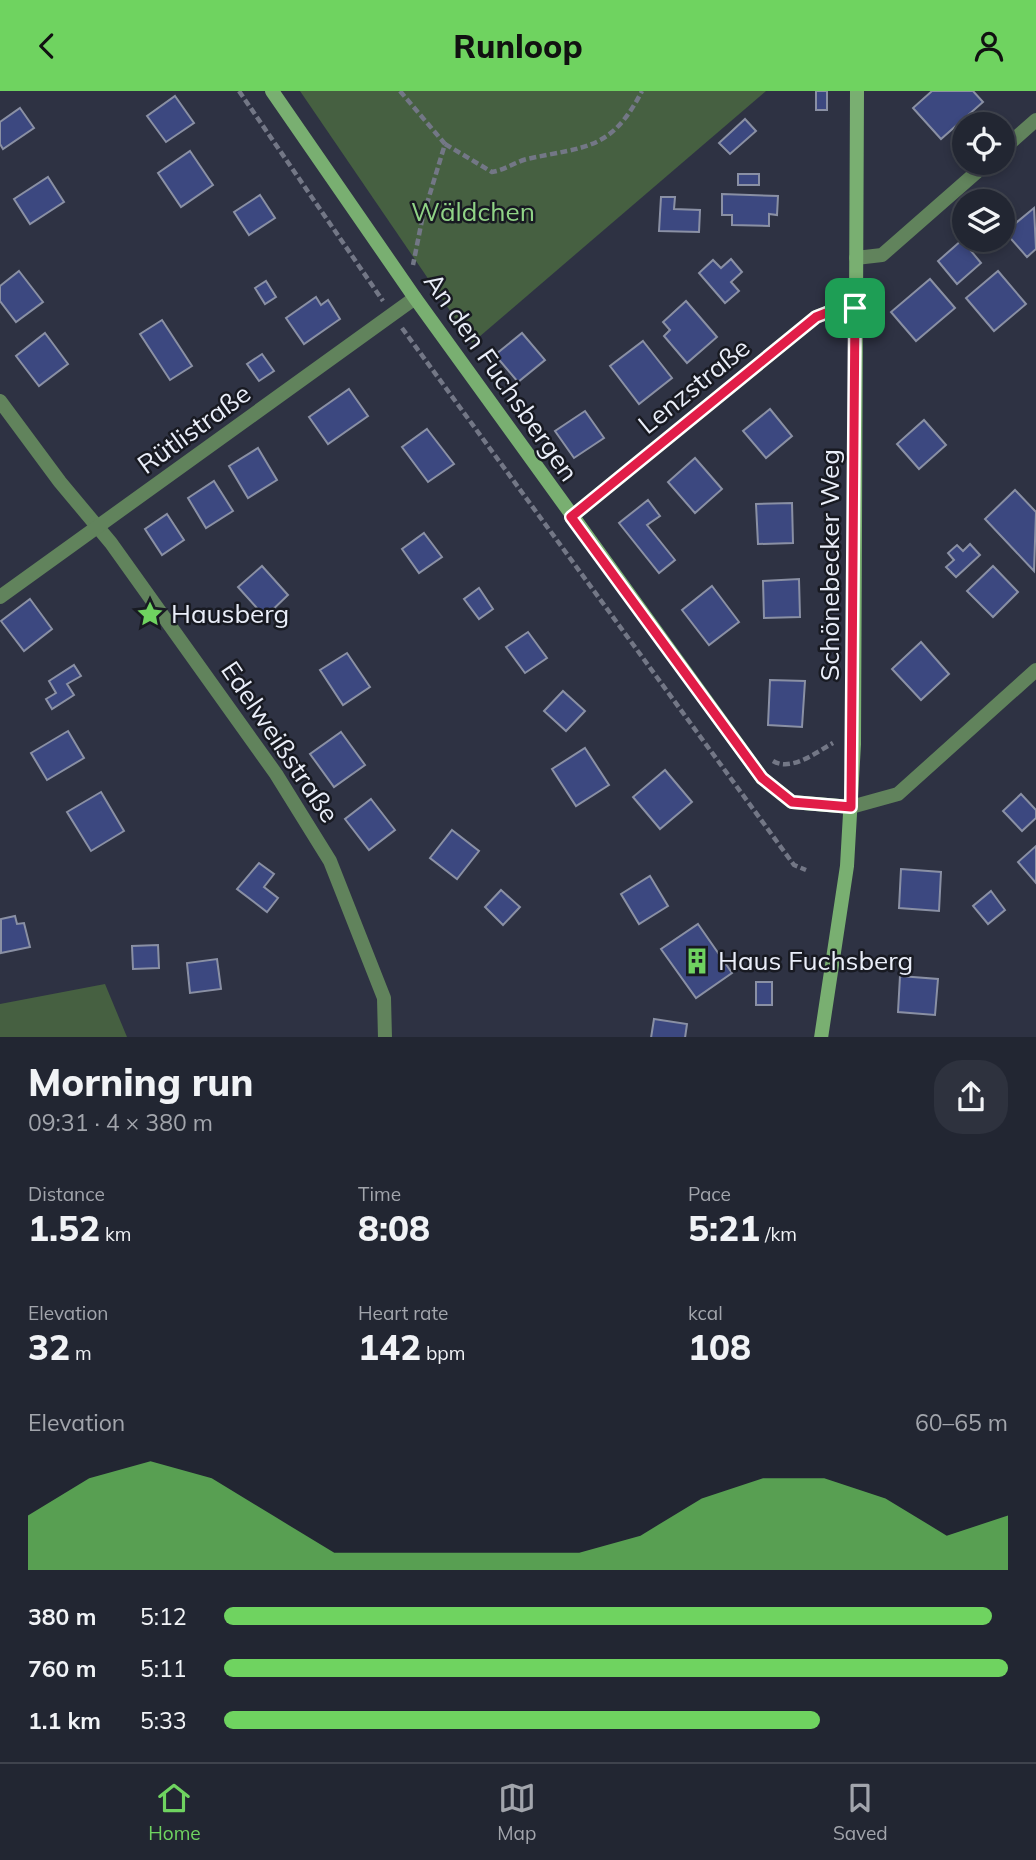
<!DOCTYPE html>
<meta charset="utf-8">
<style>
:root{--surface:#222632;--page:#2e323e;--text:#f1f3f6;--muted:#a2a5ac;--line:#3f434d;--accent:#6fd360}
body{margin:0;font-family:Mulish,sans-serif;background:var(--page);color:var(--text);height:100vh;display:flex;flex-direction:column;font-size:26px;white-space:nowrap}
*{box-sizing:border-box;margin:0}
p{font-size:23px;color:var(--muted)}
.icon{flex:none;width:38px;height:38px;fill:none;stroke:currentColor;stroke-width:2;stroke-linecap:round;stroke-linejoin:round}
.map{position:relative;height:946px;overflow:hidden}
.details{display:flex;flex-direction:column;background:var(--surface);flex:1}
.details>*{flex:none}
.fabs{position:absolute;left:952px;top:21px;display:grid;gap:14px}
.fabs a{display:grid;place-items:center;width:63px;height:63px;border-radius:50%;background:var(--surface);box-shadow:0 4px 10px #0003,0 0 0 2px var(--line);font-size:35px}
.pin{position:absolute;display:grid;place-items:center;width:60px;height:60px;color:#fff;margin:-30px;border-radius:14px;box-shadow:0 4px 10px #0006}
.round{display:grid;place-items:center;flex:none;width:74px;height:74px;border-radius:28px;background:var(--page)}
.head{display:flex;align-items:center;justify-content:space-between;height:119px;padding:0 28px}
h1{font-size:38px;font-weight:800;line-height:52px}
.metrics{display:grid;grid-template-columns:repeat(3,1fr);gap:10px;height:119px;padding:7px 28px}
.metrics div{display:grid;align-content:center}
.metrics b{font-size:35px;font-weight:800}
.metrics small{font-size:19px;font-weight:400}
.metrics p{font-size:19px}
.chart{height:196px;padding:14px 28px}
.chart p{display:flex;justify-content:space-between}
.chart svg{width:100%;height:126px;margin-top:7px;fill:var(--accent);opacity:.7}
ul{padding:0 28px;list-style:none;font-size:23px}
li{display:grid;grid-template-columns:112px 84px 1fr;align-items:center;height:52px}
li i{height:18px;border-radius:9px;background:var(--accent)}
header{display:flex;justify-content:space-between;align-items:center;height:91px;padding:0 28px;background:var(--accent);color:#111;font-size:32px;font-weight:800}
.tab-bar{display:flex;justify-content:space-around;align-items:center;height:98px;border-top:2px solid var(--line);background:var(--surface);font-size:19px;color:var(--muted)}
.tab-bar a{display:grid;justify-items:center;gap:4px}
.tab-bar .selected{color:var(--accent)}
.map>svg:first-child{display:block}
.green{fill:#466041}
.building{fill:#3c4880;stroke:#8a90a4;stroke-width:2}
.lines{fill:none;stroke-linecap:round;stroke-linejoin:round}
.path{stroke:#737786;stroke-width:4.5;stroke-dasharray:7 3.5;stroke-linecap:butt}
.street{stroke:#61835c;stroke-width:14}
.secondary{stroke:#79af71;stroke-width:14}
.route-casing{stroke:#fff;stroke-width:14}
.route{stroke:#e11d48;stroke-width:9}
.labels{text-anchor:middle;stroke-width:5;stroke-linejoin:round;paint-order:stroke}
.park-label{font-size:26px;fill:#90d386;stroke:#181a22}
.street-label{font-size:26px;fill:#eaeef9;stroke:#181a22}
.poi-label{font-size:26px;fill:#eaeef9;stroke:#181a22;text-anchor:start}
</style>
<header><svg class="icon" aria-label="back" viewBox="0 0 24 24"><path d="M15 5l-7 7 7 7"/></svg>Runloop<svg class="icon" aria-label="person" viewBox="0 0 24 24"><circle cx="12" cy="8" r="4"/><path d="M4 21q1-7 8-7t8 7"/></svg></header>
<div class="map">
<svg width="1036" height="947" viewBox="0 0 1036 947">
<rect width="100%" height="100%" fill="#2e3243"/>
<!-- green -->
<g class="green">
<path d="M 300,0 L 766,0 L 472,252 Z"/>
<path d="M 105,893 L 127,946 L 0,946 L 0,913 Z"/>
</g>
<!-- building -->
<g class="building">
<rect x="816" y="0" width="11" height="19"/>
<path d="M 932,0 L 973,0 L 983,11 L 941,48 L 913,17 Z"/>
<path d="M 175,5 L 194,32 L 166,51 L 147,25 Z"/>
<path d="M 20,17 L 34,37 L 3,58 L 0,53 L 0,31 Z"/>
<path d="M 745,28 L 756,40 L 730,63 L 719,52 Z"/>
<path d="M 190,60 L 213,94 L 181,116 L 158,82 Z"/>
<rect x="738" y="83" width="21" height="11"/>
<path d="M 48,86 L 64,111 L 30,133 L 14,108 Z"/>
<path d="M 722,103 L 778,105 L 777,124 L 769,123 L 769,135 L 732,134 L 732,124 L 722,124 Z"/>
<path d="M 260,104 L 275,127 L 249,144 L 234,121 Z"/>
<path d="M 661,106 L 675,106 L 674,118 L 700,119 L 699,141 L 659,140 Z"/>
<path d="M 1034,117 L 1036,158 L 1027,166 L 1005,141 Z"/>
<path d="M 962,149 L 981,172 L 957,193 L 938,170 Z"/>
<path d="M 731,168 L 742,181 L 731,191 L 739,200 L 725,212 L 699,182 L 713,169 L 721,177 Z"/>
<path d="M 19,180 L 43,211 L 16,231 L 0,210 L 0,195 Z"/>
<path d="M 998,180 L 1026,213 L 994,240 L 966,207 Z"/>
<path d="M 930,188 L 955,217 L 916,250 L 891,221 Z"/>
<path d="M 266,190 L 276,206 L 265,213 L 255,197 Z"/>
<path d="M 316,206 L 321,214 L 328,209 L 340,228 L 304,253 L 286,227 Z"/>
<path d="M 686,210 L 717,246 L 687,272 L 664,245 L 670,239 L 663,231 Z"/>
<path d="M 162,229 L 192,275 L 170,289 L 140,243 Z"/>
<path d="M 45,242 L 68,273 L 39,295 L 16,265 Z"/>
<path d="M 522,242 L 545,269 L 518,291 L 495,264 Z"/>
<path d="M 643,250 L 672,287 L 639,313 L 610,275 Z"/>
<path d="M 262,263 L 274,280 L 259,290 L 247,273 Z"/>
<path d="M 349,298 L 368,325 L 328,353 L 309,326 Z"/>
<path d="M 770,318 L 792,345 L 766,367 L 743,340 Z"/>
<path d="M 585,320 L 604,347 L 574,367 L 555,340 Z"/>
<path d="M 924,329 L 946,354 L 919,378 L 897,353 Z"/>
<path d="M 427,338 L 454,373 L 428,391 L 402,356 Z"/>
<path d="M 258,357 L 277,389 L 248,407 L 229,375 Z"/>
<path d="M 695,367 L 722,398 L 695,422 L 668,391 Z"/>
<path d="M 214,390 L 233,420 L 206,437 L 188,407 Z"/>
<path d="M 1015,399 L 1036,421 L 1034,480 L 985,428 Z"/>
<path d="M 648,409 L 660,425 L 647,434 L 675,469 L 659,482 L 619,432 Z"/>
<path d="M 792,412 L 793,452 L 758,453 L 756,413 Z"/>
<path d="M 167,423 L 184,449 L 162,464 L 145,438 Z"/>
<path d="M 424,442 L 442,466 L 419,482 L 402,458 Z"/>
<path d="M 970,453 L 980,464 L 956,486 L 946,476 L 954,469 L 948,462 L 957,454 L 963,460 Z"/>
<path d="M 262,475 L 288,504 L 265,526 L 238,496 Z"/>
<path d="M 993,475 L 1018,501 L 993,526 L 967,500 Z"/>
<path d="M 799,488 L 800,526 L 764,527 L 763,490 Z"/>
<path d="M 712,495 L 739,531 L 709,554 L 682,519 Z"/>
<path d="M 479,497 L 493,518 L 479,528 L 464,508 Z"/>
<path d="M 30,508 L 52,538 L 24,560 L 1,530 Z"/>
<path d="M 528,541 L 547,567 L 525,582 L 506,556 Z"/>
<path d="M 921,551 L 949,583 L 921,609 L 892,578 Z"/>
<path d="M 347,562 L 370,596 L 343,614 L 320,579 Z"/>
<path d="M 74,574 L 81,585 L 67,593 L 74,604 L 52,618 L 46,608 L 56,602 L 49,590 Z"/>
<path d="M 770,589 L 805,590 L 802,636 L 768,634 Z"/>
<path d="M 563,600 L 585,620 L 566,640 L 544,620 Z"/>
<path d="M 68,640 L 84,667 L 47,689 L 31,662 Z"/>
<path d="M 341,641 L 365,674 L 334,696 L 310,663 Z"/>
<path d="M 585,657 L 609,694 L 576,715 L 552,678 Z"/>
<path d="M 665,679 L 692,711 L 660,738 L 633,706 Z"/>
<path d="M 101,701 L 124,740 L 91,760 L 67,721 Z"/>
<path d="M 1021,703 L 1036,719 L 1036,727 L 1022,740 L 1003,720 Z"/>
<path d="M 371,708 L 395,739 L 369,759 L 345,728 Z"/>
<path d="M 452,739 L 479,760 L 457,788 L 430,767 Z"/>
<path d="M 1036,755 L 1036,792 L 1018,771 Z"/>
<path d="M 259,772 L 274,783 L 264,796 L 278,807 L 267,821 L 237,798 Z"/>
<path d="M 901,778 L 941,781 L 939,820 L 899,817 Z"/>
<path d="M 650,785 L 668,815 L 639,833 L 621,803 Z"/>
<path d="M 501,799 L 520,816 L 503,834 L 485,816 Z"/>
<path d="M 991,800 L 1005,819 L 988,833 L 973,815 Z"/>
<path d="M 15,825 L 17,833 L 24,832 L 30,856 L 1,862 L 1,828 Z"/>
<path d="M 698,833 L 732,882 L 696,907 L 661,858 Z"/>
<path d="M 158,854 L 159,877 L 133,878 L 132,855 Z"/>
<path d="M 217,868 L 221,898 L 190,902 L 187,872 Z"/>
<path d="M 900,885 L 938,888 L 935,924 L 898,921 Z"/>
<rect x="756" y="891" width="16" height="23"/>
<path d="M 654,928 L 687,933 L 685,947 L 651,947 Z"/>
</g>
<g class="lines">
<!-- path -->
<g class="path">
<path d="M 239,0 L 383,210"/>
<path d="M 400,0 L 445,53 L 422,129 L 413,174"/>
<path d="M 445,53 L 492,81 C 505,79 515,71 527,68 C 586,55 611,60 642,0"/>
<path d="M 402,237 L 794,774 L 806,779"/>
<path d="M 773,670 C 791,681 817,661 833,652"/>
</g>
<!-- street -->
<g class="street">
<path d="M 1003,58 L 1036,29"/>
<path d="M 856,167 L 882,164 L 987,72"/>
<path d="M 0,310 L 60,391 L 111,452 L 276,683 L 330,770 L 384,907 L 385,947"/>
<path d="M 571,426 L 816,226 L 839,217 L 855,217"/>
<path d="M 0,506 L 415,207"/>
<path d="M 851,716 L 898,703 L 1036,579"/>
</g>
<!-- secondary -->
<g class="secondary">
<path d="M 272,0 L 415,207 L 762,687 L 792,711 L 851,716"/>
<path d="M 821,947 L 847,775 L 854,653 L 857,0"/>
</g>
</g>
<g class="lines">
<!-- route casing -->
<g class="route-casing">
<path id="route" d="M 839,217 L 855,217 L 851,716 L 792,711 L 762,687 L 571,426 L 816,226 Z"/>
</g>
<!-- route -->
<use href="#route" class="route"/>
</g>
<!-- icons -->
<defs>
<g id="sight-bare" transform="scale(2.1)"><path d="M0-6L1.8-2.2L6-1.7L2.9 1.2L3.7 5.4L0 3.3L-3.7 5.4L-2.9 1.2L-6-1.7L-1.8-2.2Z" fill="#6fd360" stroke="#181a22" stroke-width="2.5" paint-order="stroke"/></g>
<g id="building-bare" transform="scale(2.1)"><path d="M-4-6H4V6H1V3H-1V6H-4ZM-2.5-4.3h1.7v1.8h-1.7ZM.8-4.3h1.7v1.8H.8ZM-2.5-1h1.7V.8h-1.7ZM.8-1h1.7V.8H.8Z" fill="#6fd360" stroke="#181a22" stroke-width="2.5" paint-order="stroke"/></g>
</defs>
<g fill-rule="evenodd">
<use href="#sight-bare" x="150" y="523"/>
<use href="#building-bare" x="697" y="870"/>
</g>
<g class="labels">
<!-- park labels -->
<g class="park-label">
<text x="473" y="130">Wäldchen</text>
</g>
<!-- street labels -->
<g class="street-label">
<text transform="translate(501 286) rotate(55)" y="9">An den Fuchsbergen</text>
<text transform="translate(694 295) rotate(-39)" y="9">Lenzstraße</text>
<text transform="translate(194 338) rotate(-36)" y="9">Rütlistraße</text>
<text transform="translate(830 474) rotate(-90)" y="9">Schönebecker Weg</text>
<text transform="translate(280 651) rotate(56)" y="9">Edelweißstraße</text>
</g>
<!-- poi labels -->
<g class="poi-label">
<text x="171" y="532">Hausberg</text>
<text x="718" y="879">Haus Fuchsberg</text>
</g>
</g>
</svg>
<div class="fabs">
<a><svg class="icon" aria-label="locate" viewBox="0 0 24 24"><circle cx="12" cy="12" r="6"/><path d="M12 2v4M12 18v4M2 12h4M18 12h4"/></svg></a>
<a><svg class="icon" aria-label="layers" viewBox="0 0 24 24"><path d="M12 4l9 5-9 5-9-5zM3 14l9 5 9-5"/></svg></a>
</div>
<div class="pin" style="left:855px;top:217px;background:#1e9e55"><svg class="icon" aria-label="arrive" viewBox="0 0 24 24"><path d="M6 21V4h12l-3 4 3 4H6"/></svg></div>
</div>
<section class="details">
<div class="head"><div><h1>Morning run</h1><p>09:31 · 4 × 380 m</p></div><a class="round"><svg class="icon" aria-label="share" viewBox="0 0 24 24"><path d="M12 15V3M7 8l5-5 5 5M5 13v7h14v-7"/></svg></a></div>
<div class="metrics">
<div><p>Distance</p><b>1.52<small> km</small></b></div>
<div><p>Time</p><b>8:08</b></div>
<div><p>Pace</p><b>5:21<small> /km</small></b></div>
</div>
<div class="metrics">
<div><p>Elevation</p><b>32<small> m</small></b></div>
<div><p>Heart rate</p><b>142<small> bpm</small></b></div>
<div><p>kcal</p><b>108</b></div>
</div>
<div class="chart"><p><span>Elevation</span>60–65 m</p>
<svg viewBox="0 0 160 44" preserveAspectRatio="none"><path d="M0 44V25L10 12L20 6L30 12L40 25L50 38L60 38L70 38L80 38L90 38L100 32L110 19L120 12L130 12L140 19L150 32L160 25V44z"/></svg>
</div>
<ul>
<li><b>380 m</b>5:12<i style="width:98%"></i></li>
<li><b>760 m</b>5:11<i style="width:100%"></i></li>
<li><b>1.1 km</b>5:33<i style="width:76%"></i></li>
</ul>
</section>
<nav class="tab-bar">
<a class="selected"><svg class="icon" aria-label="home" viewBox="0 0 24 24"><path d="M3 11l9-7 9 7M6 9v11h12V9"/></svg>Home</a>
<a><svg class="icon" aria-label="map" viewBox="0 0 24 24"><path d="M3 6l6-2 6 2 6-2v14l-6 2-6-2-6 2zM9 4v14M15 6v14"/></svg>Map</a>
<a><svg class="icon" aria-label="saved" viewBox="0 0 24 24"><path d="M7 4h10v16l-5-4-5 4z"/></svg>Saved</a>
</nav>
